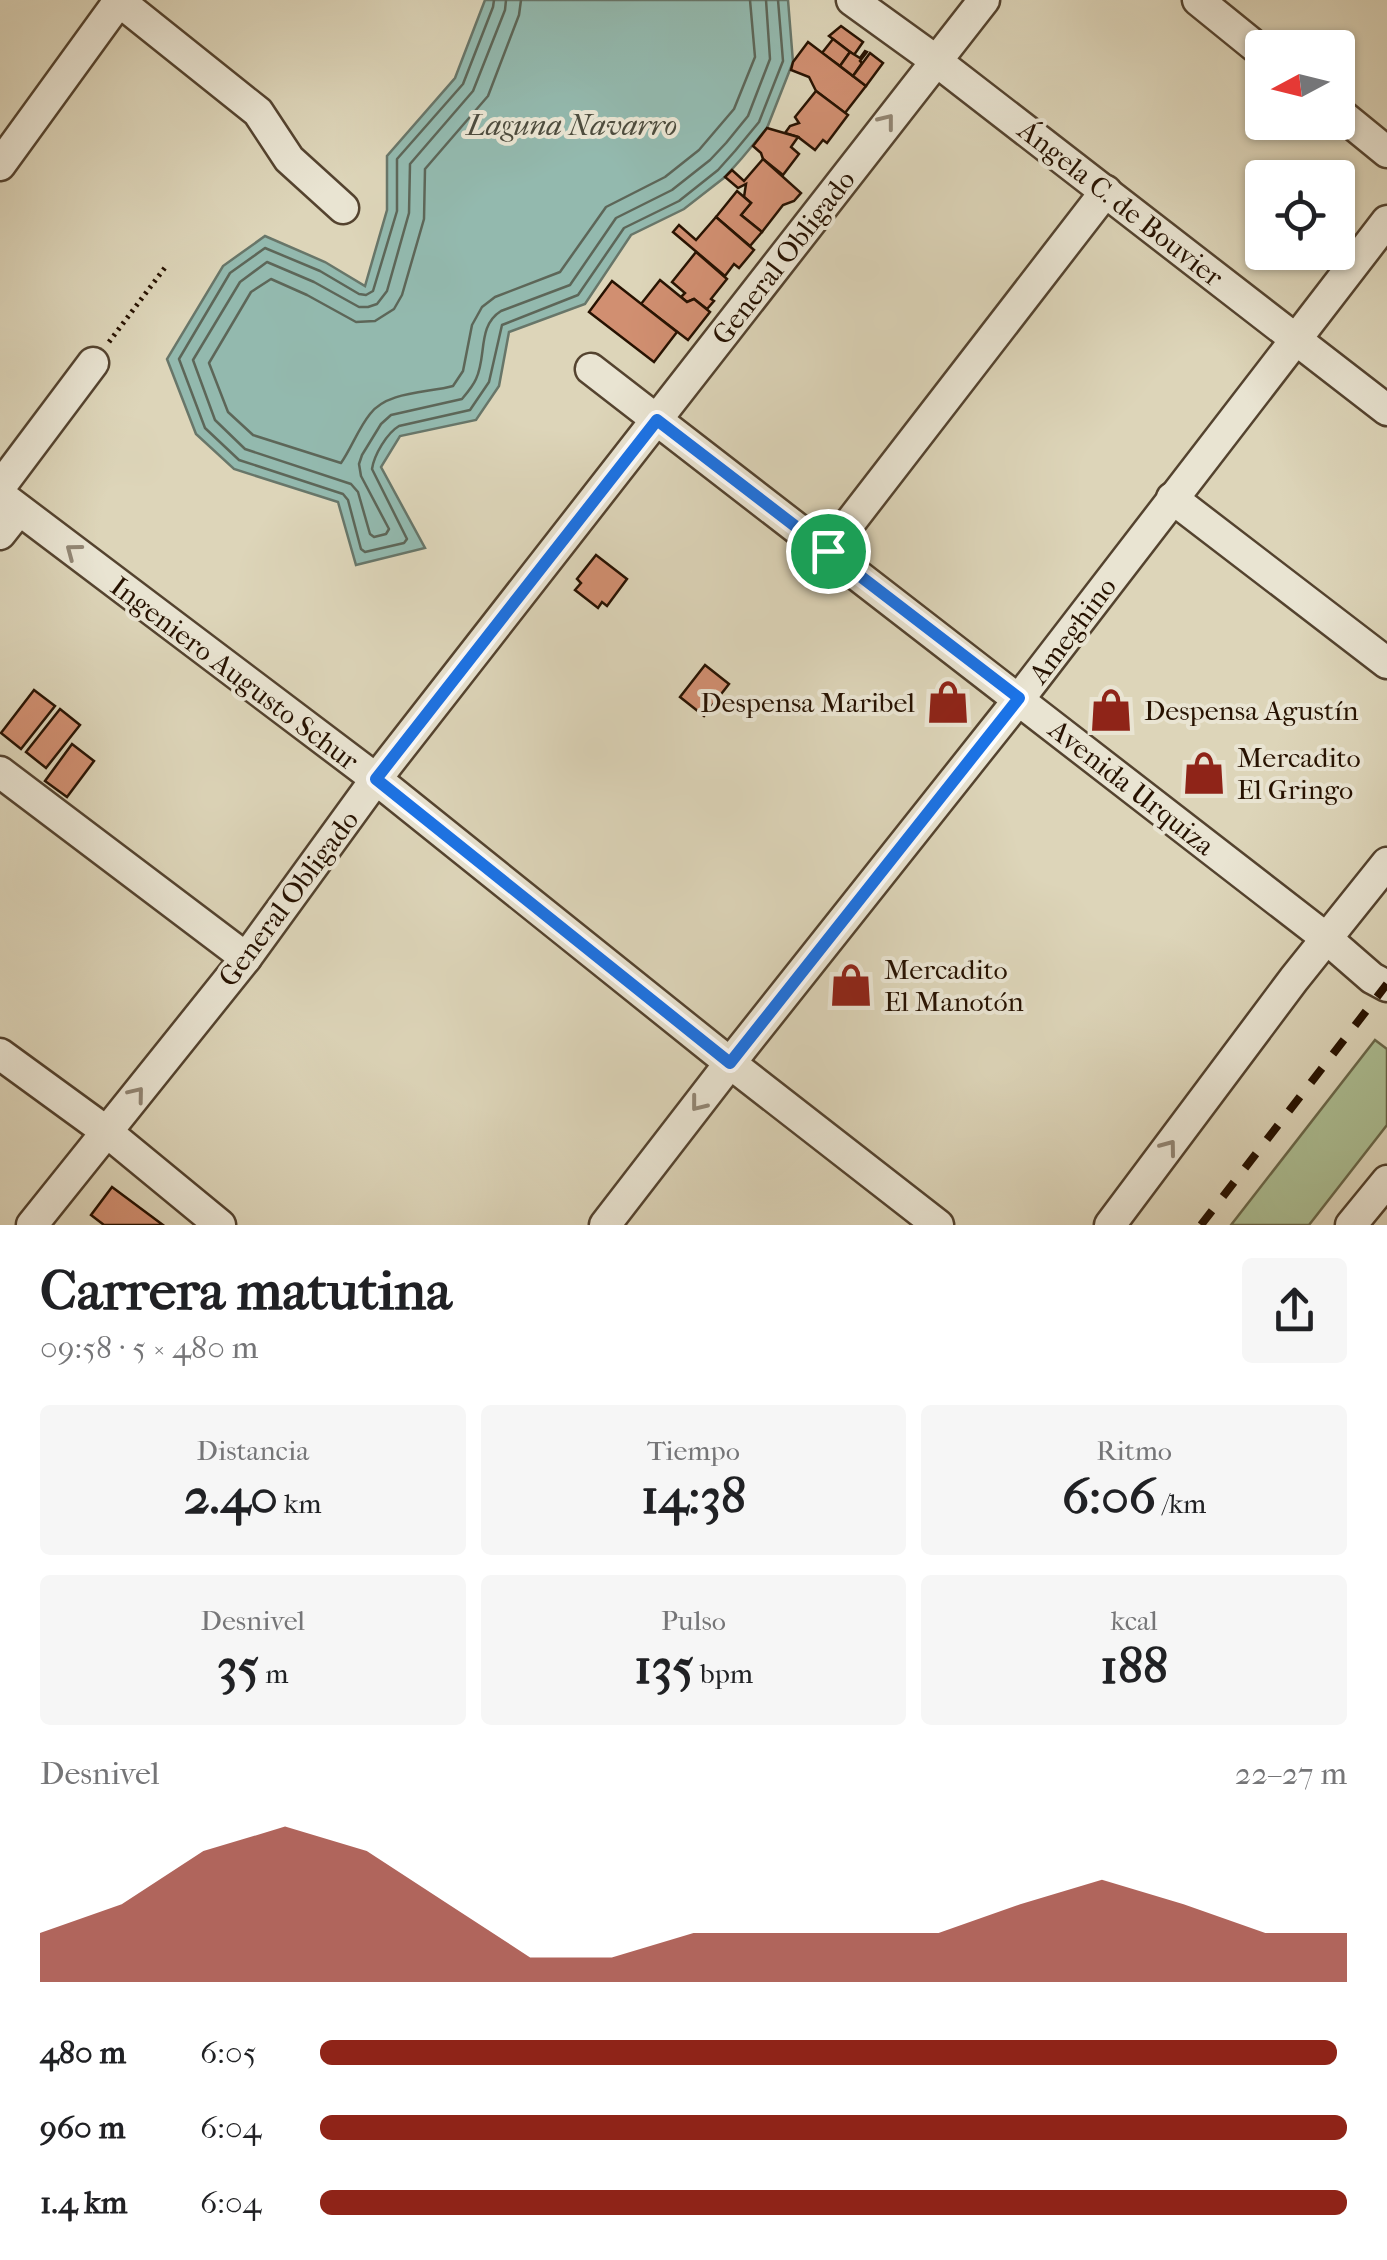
<!DOCTYPE html>
<html lang="es">
<meta charset="utf-8">
<style>
:root{--surface:#fff;--page:#f6f6f6;--text:#202124;--muted:#757577;--accent:#8f2418}
body{margin:0;font-family:"IM FELL French Canon",serif;background:var(--page);color:var(--text);height:100vh;display:flex;flex-direction:column;font-size:38px;white-space:nowrap}
*{box-sizing:border-box;margin:0}
p{font-size:32px;color:var(--muted)}
.icon{flex:none;width:55px;height:55px;fill:none;stroke:currentColor;stroke-width:2;stroke-linecap:round;stroke-linejoin:round}
.map{position:relative;height:1225px;overflow:hidden}
.panel{display:flex;flex-direction:column;background:var(--surface);flex:1}
.panel>*{flex:none}
.needle{width:65px;rotate:263deg}
.controls{position:absolute;left:1245px;top:30px;display:grid;gap:20px}
.controls a{display:grid;place-items:center;width:110px;height:110px;border-radius:10px;background:var(--surface);box-shadow:0 2px 8px #0004;font-size:50px}
.pin{position:absolute;display:grid;place-items:center;width:85px;height:85px;color:#fff;margin:-42px;border:5px solid #fff;border-radius:50%;box-shadow:0 2px 10px #0007}
.round{display:grid;place-items:center;flex:none;width:105px;height:105px;border-radius:10px;background:var(--page)}
.summary{display:flex;align-items:center;justify-content:space-between;height:170px;padding:0 40px}
h1{font-size:55px;font-weight:700;line-height:75px}
.metrics{display:grid;grid-template-columns:repeat(3,1fr);gap:15px;height:170px;padding:10px 40px}
.metrics div{display:grid;align-content:center;border-radius:10px;background:var(--page);text-align:center}
.metrics b{font-size:50px;font-weight:700}
.metrics small{font-size:28px;font-weight:400}
.metrics p{font-size:28px}
.chart{height:280px;padding:20px 40px}
.chart p{display:flex;justify-content:space-between}
.chart svg{width:100%;height:180px;margin-top:10px;fill:var(--accent);opacity:.7}
ul{padding:0 40px;list-style:none;font-size:32px}
li{display:grid;grid-template-columns:160px 120px 1fr;align-items:center;height:75px}
li i{height:25px;border-radius:12px;background:var(--accent)}
.map>svg:first-child{display:block}
.green{fill:#acbe93;stroke:#6a684a;stroke-width:2.5}
.water{fill:#93b9ae;stroke:#687669;stroke-width:2.5}
.lines{fill:none;stroke-linecap:round;stroke-linejoin:round}
.shore{stroke:#5d6658;stroke-width:2.5}
.building{fill:#d18f71;stroke:#271201;stroke-width:2.5}
.minor-casing{stroke:#54432f;stroke-width:35}
.path{stroke:#271201;stroke-width:5;stroke-dasharray:2.5 5;stroke-linecap:butt}
.minor{stroke:#e9e4d2;stroke-width:30}
.rail{stroke:#271201;stroke-width:8;stroke-dasharray:18 18;stroke-linecap:butt}
.oneway{stroke:#928674}
.route-casing{stroke:#fff;stroke-width:20}
.route{stroke:#1a73e8;stroke-width:12}
.labels{text-anchor:middle;stroke-width:8;stroke-linejoin:round;paint-order:stroke}
.street-label{font-size:28px;fill:#271201;stroke:#e9e4d2}
.poi-label{font-size:28px;fill:#271201;stroke:#e9e4d2;text-anchor:start}
.water-label{font-size:30px;font-style:italic;fill:#4d4c3e;stroke:#e9e4d2}
</style>
<div class="map">
<svg width="1387" height="1225" viewBox="0 0 1387 1225">
<rect width="100%" height="100%" fill="#ddd5b9"/>
<filter id="stains"><feTurbulence type="fractalNoise" baseFrequency=".002" numOctaves="4"/><feColorMatrix values="0 0 0 0 .2 0 0 0 0 .09 0 0 0 0 .02 0 0 0 .5 -.17"/></filter>
<radialGradient id="worn" r=".72"><stop offset=".6" stop-color="#630" stop-opacity="0"/><stop offset="1" stop-color="#630" stop-opacity=".3"/></radialGradient>
<!-- green -->
<path class="green" d="M 1375,1040 L 1387,1049 L 1387,1125 L 1309,1225 L 1231,1225 Z"/>
<!-- water -->
<path class="water" d="M 485,0 L 788,0 L 793,62 L 767,128 L 742,158 L 725,177 L 684,209 L 631,235 L 585,304 L 509,332 L 499,386 L 476,420 L 400,436 L 381,467 L 425,548 L 356,565 L 338,502 L 234,469 L 196,434 L 167,359 L 223,266 L 265,236 L 325,262 L 365,286 L 387,210 L 387,156 L 455,78 Z"/>
<g class="lines">
<!-- shore -->
<g class="shore">
<path d="M 494,0 L 493,7 L 463,84 L 397,159 L 397,211 L 373,291 L 366,295 L 359,294 L 320,271 L 265,248 L 230,273 L 179,359 L 205,428 L 239,460 L 343,494 L 348,500 L 361,549 L 365,552 L 404,543 L 407,539 L 372,469 C 374,455 387,433 399,426 L 470,410 L 489,382 L 502,325 L 578,295 L 624,228 L 679,201 L 718,170 L 735,151 L 759,122 L 783,61 L 778,0"/>
<path d="M 506,0 L 505,10 L 473,91 L 410,164 L 409,213 L 387,291 L 377,304 L 368,307 L 359,307 L 314,282 L 267,262 L 240,282 L 193,360 L 215,420 L 245,449 L 351,484 L 358,492 L 370,534 L 374,537 L 386,534 L 389,529 L 361,476 L 359,464 L 362,455 L 381,424 L 391,415 L 462,399 C 467,393 473,386 476,379 C 487,356 477,326 501,311 L 570,285 L 616,218 L 672,190 L 710,160 L 726,143 L 748,116 L 770,59 L 766,0"/>
<path d="M 521,0 L 519,15 L 488,96 L 425,169 L 424,219 L 402,295 L 394,309 L 375,321 L 356,322 L 307,295 L 271,279 L 251,292 L 209,363 L 228,412 L 253,435 L 341,463 C 351,449 358,429 370,414 C 387,391 428,393 453,386 L 463,371 L 472,325 L 482,307 L 495,297 L 560,272 L 606,207 L 665,177 L 699,150 L 734,109 L 755,57 L 750,0"/>
</g>
</g>
<!-- building -->
<g class="building">
<path d="M 841,26 L 863,42 L 854,55 L 829,36 Z"/>
<path d="M 833,39 L 850,52 L 840,66 L 822,53 Z"/>
<path d="M 808,42 L 866,86 L 845,113 L 816,91 L 809,77 L 791,70 L 793,62 Z"/>
<path d="M 865,51 L 867,52 L 860,61 L 862,63 L 853,76 L 840,66 L 850,52 L 860,58 Z"/>
<path d="M 870,53 L 883,63 L 866,86 L 853,76 Z"/>
<path d="M 816,91 L 848,115 L 827,143 L 823,140 L 815,150 L 798,137 L 785,133 L 790,126 L 799,123 L 795,117 Z"/>
<path d="M 767,128 L 798,137 L 791,147 L 799,154 L 783,175 L 763,159 L 761,153 L 753,146 Z"/>
<path d="M 763,159 L 801,193 L 794,201 L 783,205 L 762,232 L 741,215 L 751,203 L 744,197 L 746,184 L 738,188 L 725,177 L 732,170 L 744,181 Z"/>
<path d="M 737,191 L 751,203 L 741,215 L 762,232 L 750,246 L 716,217 Z"/>
<path d="M 716,217 L 754,250 L 739,268 L 734,264 L 725,276 L 673,232 L 679,225 L 696,240 Z"/>
<path d="M 696,252 L 727,279 L 711,299 L 714,301 L 707,309 L 694,299 L 687,302 L 681,297 L 685,293 L 672,282 Z"/>
<path d="M 660,280 L 687,302 L 694,299 L 710,312 L 688,340 L 641,304 Z"/>
<path d="M 612,281 L 677,332 L 654,362 L 589,312 Z"/>
<path d="M 596,555 L 627,579 L 607,606 L 602,602 L 598,608 L 575,590 L 581,583 L 577,579 Z"/>
<path d="M 705,665 L 729,684 L 704,716 L 680,697 Z"/>
<path d="M 34,690 L 55,706 L 21,749 L 1,733 Z"/>
<path d="M 60,709 L 80,725 L 46,768 L 26,752 Z"/>
<path d="M 72,744 L 94,761 L 67,797 L 45,781 Z"/>
<path d="M 112,1187 L 163,1225 L 104,1225 L 91,1215 Z"/>
</g>
<g class="lines">
<!-- minor casing -->
<g class="minor-casing">
<g id="minor">
<path d="M 118,0 L 258,112 L 289,159 L 343,208"/>
<path d="M 852,0 L 935,60 L 1387,410"/>
<path d="M 1198,0 L 1262,52"/>
<path d="M 1338,112 L 1387,152"/>
<path d="M 0,165 L 119,1"/>
<path d="M 591,369 L 1326,938 L 1372,978 L 1387,986"/>
<path d="M 0,487 L 93,363"/>
<path d="M 0,495 L 376,779 L 730,1063 L 938,1225"/>
<path d="M 1172,498 L 1387,663"/>
<path d="M 0,534 L 19,510"/>
<path d="M 828,551 L 1106,191"/>
<path d="M 0,772 L 246,958"/>
<path d="M 0,1054 L 107,1132 L 220,1225"/>
<path d="M 32,1225 L 246,958 L 376,779 L 984,0"/>
<path d="M 605,1225 L 730,1063 L 1019,699 L 1387,221"/>
<path d="M 1110,1225 L 1294,979 L 1387,863"/>
<path d="M 1351,1225 L 1387,1181"/>
</g>
</g>
<!-- path -->
<path class="path" d="M 109,342 L 167,265"/>
<!-- minor -->
<use href="#minor" class="minor"/>
<!-- rail -->
<path class="rail" d="M 1201,1225 L 1387,984"/>
</g>
<!-- one-way arrows -->
<defs><path id="oneway-chevron" d="M-2-3.5L2.5 0L-2 3.5" fill="none" stroke-width="1.6" stroke-linecap="round" stroke-linejoin="round" transform="scale(2.5)"/></defs>
<g class="oneway">
<use href="#oneway-chevron" transform="translate(887 121) rotate(-52)"/>
<use href="#oneway-chevron" transform="translate(73 551) rotate(-143)"/>
<use href="#oneway-chevron" transform="translate(137 1094) rotate(-51)"/>
<use href="#oneway-chevron" transform="translate(698 1104) rotate(128)"/>
<use href="#oneway-chevron" transform="translate(1169 1147) rotate(-53)"/>
</g>
<g class="lines">
<!-- route casing -->
<g class="route-casing">
<path id="route" d="M 657,420 L 1019,698 L 730,1063 L 376,779 Z"/>
</g>
<!-- route -->
<use href="#route" class="route"/>
</g>
<!-- icons -->
<defs>
<g id="shop-bare" transform="scale(3.45)"><path d="M-5-2.5h2.3a2.7 3.5 0 0 1 5.4 0H5L5.5 6h-11ZM-1.5-2.5h3a1.5 2.3 0 0 0-3 0Z" fill="#8f2418" stroke="#e9e4d2" stroke-width="2.5" paint-order="stroke"/></g>
</defs>
<g fill-rule="evenodd">
<use href="#shop-bare" x="948" y="702"/>
<use href="#shop-bare" x="1111" y="710"/>
<use href="#shop-bare" x="1204" y="773"/>
<use href="#shop-bare" x="851" y="985"/>
</g>
<g class="labels">
<!-- street labels -->
<g class="street-label">
<text transform="translate(1121 203) rotate(38)" y="10">Ángela C. de Bouvier</text>
<text transform="translate(783 257) rotate(-52)" y="10">General Obligado</text>
<text transform="translate(1072 630) rotate(-53)" y="10">Ameghino</text>
<text transform="translate(235 673) rotate(37)" y="10">Ingeniero Augusto Schur</text>
<text transform="translate(1132 787) rotate(38)" y="10">Avenida Urquiza</text>
<text transform="translate(288 898) rotate(-53)" y="10">General Obligado</text>
</g>
<!-- poi labels -->
<g class="poi-label">
<text x="915" y="712" text-anchor="end">Despensa Maribel</text>
<text x="1144" y="720">Despensa Agustín</text>
<text x="1237" y="767">Mercadito<tspan x="1237" dy="32">El Gringo</tspan></text>
<text x="884" y="979">Mercadito<tspan x="884" dy="32">El Manotón</tspan></text>
</g>
<!-- water labels -->
<g class="water-label">
<text x="572" y="135">Laguna Navarro</text>
</g>
</g>
<rect width="100%" height="100%" filter="url(#stains)"/>
<rect width="100%" height="100%" fill="url(#worn)"/>
</svg>
<div class="controls">
<a><svg class="needle" viewBox="-14 -14 28 28"><path d="M0-13l5 13h-10z" fill="#e53935"/><path d="M0 13l5-13h-10z" fill="#757577"/></svg></a>
<a><svg class="icon" aria-label="locate" viewBox="0 0 24 24"><circle cx="12" cy="12" r="6"/><path d="M12 2v4M12 18v4M2 12h4M18 12h4"/></svg></a>
</div>
<div class="pin" style="left:828px;top:551px;background:#1e9e55"><svg class="icon" aria-label="arrive" viewBox="0 0 24 24"><path d="M6 21V4h12l-3 4 3 4H6"/></svg></div>
</div>
<section class="panel">
<div class="summary"><div><h1>Carrera matutina</h1><p>09:58 · 5 × 480 m</p></div><a class="round"><svg class="icon" aria-label="share" viewBox="0 0 24 24"><path d="M12 15V3M7 8l5-5 5 5M5 13v7h14v-7"/></svg></a></div>
<div class="metrics">
<div><p>Distancia</p><b>2.40<small> km</small></b></div>
<div><p>Tiempo</p><b>14:38</b></div>
<div><p>Ritmo</p><b>6:06<small> /km</small></b></div>
</div>
<div class="metrics">
<div><p>Desnivel</p><b>35<small> m</small></b></div>
<div><p>Pulso</p><b>135<small> bpm</small></b></div>
<div><p>kcal</p><b>188</b></div>
</div>
<div class="chart"><p><span>Desnivel</span>22–27 m</p>
<svg viewBox="0 0 160 44" preserveAspectRatio="none"><path d="M0 44V32L10 25L20 12L30 6L40 12L50 25L60 38L70 38L80 32L90 32L100 32L110 32L120 25L130 19L140 25L150 32L160 32V44z"/></svg>
</div>
<ul>
<li><b>480 m</b>6:05<i style="width:99%"></i></li>
<li><b>960 m</b>6:04<i style="width:100%"></i></li>
<li><b>1.4 km</b>6:04<i style="width:100%"></i></li>
</ul>
</section>
